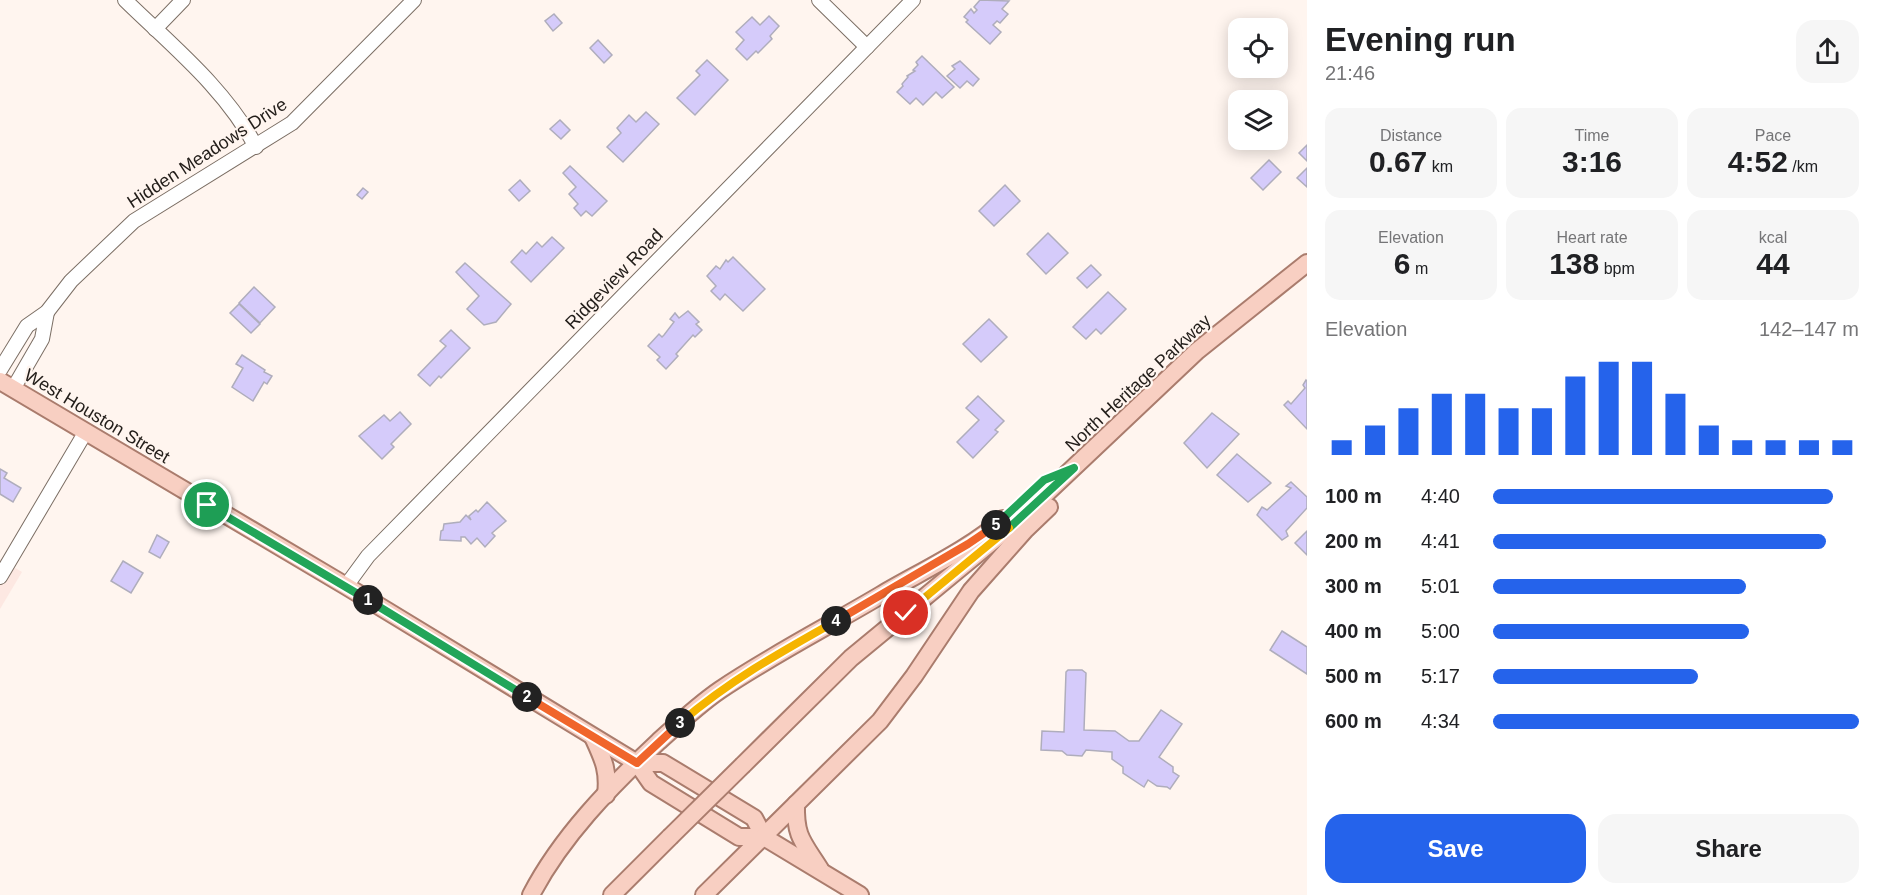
<!DOCTYPE html>
<meta charset="utf-8">
<style>
:root{--surface:#fff;--page:#f6f6f6;--text:#202124;--muted:#757577;--accent:#2563eb}
body{margin:0;font-family:Arial,sans-serif;background:var(--page);color:var(--text);height:100vh;display:flex;flex-direction:column;font-size:22px;white-space:nowrap}
*{box-sizing:border-box;margin:0}
p{font-size:20px;color:var(--muted)}
.icon{flex:none;width:33px;height:33px;fill:none;stroke:currentColor;stroke-width:2;stroke-linecap:round;stroke-linejoin:round}
.map{position:relative;flex:1;overflow:hidden}
.sheet{display:flex;flex-direction:column;background:var(--surface);width:570px}
.sheet>*{flex:none}
.tools{position:absolute;left:1228px;top:18px;display:grid;gap:12px}
.tools a{display:grid;place-items:center;width:60px;height:60px;border-radius:12px;background:var(--surface);box-shadow:0 3px 15px #0003;font-size:30px}
.pin{position:absolute;display:grid;place-items:center;width:51px;height:51px;color:#fff;margin:-26px;border:3px solid #fff;border-radius:50%;box-shadow:0 2px 6px #0007}
.km{position:absolute;width:30px;height:30px;margin:-15px;border-radius:50%;background:#222;color:#fff;font-size:16px;line-height:30px;text-align:center}
.round{display:grid;place-items:center;flex:none;width:63px;height:63px;border-radius:18px;background:var(--page)}
.overview{display:flex;align-items:center;justify-content:space-between;height:102px;padding:0 18px}
h1{font-size:33px;font-weight:800;line-height:45px}
.stats{display:grid;grid-template-columns:repeat(3,1fr);gap:9px;height:102px;padding:6px 18px}
.stats div{display:grid;align-content:center;border-radius:15px;background:var(--page);text-align:center}
.stats b{font-size:30px;font-weight:800}
.stats small{font-size:16px;font-weight:400}
.stats p{font-size:16px}
.chart{height:168px;padding:12px 18px}
.chart p{display:flex;justify-content:space-between}
.chart svg{width:100%;height:108px;margin-top:6px;stroke:var(--accent);stroke-width:6}
.action{display:flex;gap:12px;margin-top:auto;padding:12px 18px}
.action a{flex:1;height:69px;border-radius:18px;background:var(--accent);color:#fff;font-size:24px;font-weight:800;line-height:69px;text-align:center}
.action a+a{background:var(--page);color:var(--text)}
ul{padding:0 18px;list-style:none;font-size:20px}
li{display:grid;grid-template-columns:96px 72px 1fr;align-items:center;height:45px}
li i{height:15px;border-radius:8px;background:var(--accent)}
main{display:flex;flex:1;min-height:0}
.map>svg:first-child{display:block}
.education{fill:#fde8e2}
.building{fill:#d5cbfa;stroke:#afadbc;stroke-width:1.5}
.lines{fill:none;stroke-linecap:round;stroke-linejoin:round}
.minor-casing{stroke:#7b6e64;stroke-width:16}
.major-casing{stroke:#aa7c6d;stroke-width:20}
.minor{stroke:#fff;stroke-width:14}
.major{stroke:#f8cfc2;stroke-width:16}
.major-bridge-casing{stroke:#aa7c6d;stroke-width:20;stroke-linecap:butt}
.major-bridge{stroke:#f8cfc2;stroke-width:16}
.split-1-casing{stroke:#fff;stroke-width:12}
.split-2-casing{stroke:#fff;stroke-width:12}
.split-3-casing{stroke:#fff;stroke-width:12}
.split-4-casing{stroke:#fff;stroke-width:12}
.split-5-casing{stroke:#fff;stroke-width:12}
.split-6-casing{stroke:#fff;stroke-width:12}
.split-7-casing{stroke:#fff;stroke-width:12}
.split-1{stroke:#22a559;stroke-width:8}
.split-2{stroke:#22a559;stroke-width:8}
.split-3{stroke:#f0652b;stroke-width:8}
.split-4{stroke:#f5b400;stroke-width:8}
.split-5{stroke:#f0652b;stroke-width:8}
.split-6{stroke:#22a559;stroke-width:8}
.split-7{stroke:#f5b400;stroke-width:8}
.labels{text-anchor:middle;stroke-width:4.5;stroke-linejoin:round;paint-order:stroke}
.street-label{font-size:18px;fill:#221d19;stroke:#fff5ef}
</style>
<main>
<div class="map">
<svg width="1307" height="895" viewBox="0 0 1307 895">
<rect width="100%" height="100%" fill="#fff5ef"/>
<!-- education -->
<path class="education" d="M 0,559 L 22,572 L 0,609 Z"/>
<!-- building -->
<g class="building">
<path d="M 980,0 L 1009,1 L 1002,9 L 1008,14 L 1000,23 L 997,21 L 993,25 L 1001,32 L 990,44 L 966,22 L 968,20 L 964,17 L 971,9 L 974,13 L 977,10 L 974,7 Z"/>
<path d="M 554,14 L 562,23 L 553,31 L 545,21 Z"/>
<path d="M 769,16 L 779,26 L 770,36 L 772,39 L 758,53 L 756,51 L 747,60 L 736,49 L 744,40 L 736,32 L 752,17 L 760,25 Z"/>
<path d="M 598,40 L 612,55 L 604,63 L 590,48 Z"/>
<path d="M 922,56 L 954,87 L 942,98 L 936,92 L 923,105 L 916,98 L 910,104 L 897,92 L 903,86 L 902,84 L 908,77 L 907,76 L 915,71 L 913,70 L 918,65 L 916,62 Z"/>
<path d="M 707,60 L 728,80 L 695,115 L 677,98 L 700,75 L 696,71 Z"/>
<path d="M 960,61 L 979,79 L 973,86 L 967,81 L 960,88 L 947,76 L 955,69 L 952,66 Z"/>
<path d="M 646,112 L 659,124 L 623,162 L 607,147 L 621,133 L 617,128 L 629,115 L 636,122 Z"/>
<path d="M 560,120 L 570,130 L 561,139 L 550,129 Z"/>
<path d="M 1307,145 L 1307,161 L 1299,153 Z"/>
<path d="M 1269,160 L 1281,172 L 1263,190 L 1251,178 Z"/>
<path d="M 570,166 L 607,201 L 592,216 L 586,211 L 581,216 L 574,208 L 578,204 L 569,194 L 576,187 L 563,173 Z"/>
<path d="M 1307,168 L 1307,187 L 1297,178 Z"/>
<path d="M 520,180 L 530,191 L 519,201 L 509,190 Z"/>
<path d="M 1005,185 L 1020,201 L 994,226 L 979,211 Z"/>
<path d="M 363,188 L 368,192 L 362,199 L 357,195 Z"/>
<path d="M 1048,233 L 1068,253 L 1046,274 L 1027,254 Z"/>
<path d="M 552,237 L 564,248 L 531,282 L 511,262 L 522,250 L 526,254 L 537,242 L 542,247 Z"/>
<path d="M 733,257 L 765,289 L 743,311 L 725,294 L 720,300 L 711,291 L 716,286 L 707,276 L 716,266 L 720,269 L 726,260 L 728,262 Z"/>
<path d="M 465,263 L 511,304 L 496,322 L 484,325 L 467,309 L 479,296 L 456,272 Z"/>
<path d="M 1091,265 L 1101,275 L 1087,288 L 1077,278 Z"/>
<path d="M 254,287 L 275,307 L 260,323 L 239,303 Z"/>
<path d="M 1108,292 L 1126,309 L 1101,334 L 1096,329 L 1086,339 L 1073,327 Z"/>
<path d="M 239,304 L 260,324 L 251,333 L 230,313 Z"/>
<path d="M 688,311 L 699,322 L 696,324 L 702,330 L 695,337 L 693,335 L 676,354 L 678,356 L 666,369 L 657,360 L 660,357 L 648,346 L 659,334 L 662,337 L 664,335 L 674,322 L 670,319 L 675,313 L 679,318 Z"/>
<path d="M 989,319 L 1007,337 L 981,362 L 963,344 Z"/>
<path d="M 451,330 L 470,348 L 441,378 L 439,376 L 430,386 L 418,375 L 446,346 L 440,341 Z"/>
<path d="M 242,355 L 265,370 L 264,372 L 272,376 L 267,384 L 264,382 L 253,401 L 232,387 L 243,368 L 236,364 Z"/>
<path d="M 1306,380 L 1307,381 L 1307,429 L 1284,405 L 1288,401 L 1291,404 L 1305,388 L 1303,385 Z"/>
<path d="M 978,396 L 1004,421 L 995,430 L 998,432 L 973,458 L 957,442 L 979,420 L 966,408 Z"/>
<path d="M 400,412 L 411,424 L 391,444 L 394,447 L 382,459 L 359,436 L 384,415 L 390,421 Z"/>
<path d="M 1212,413 L 1239,434 L 1207,468 L 1184,443 Z"/>
<path d="M 1237,454 L 1271,483 L 1248,502 L 1217,475 Z"/>
<path d="M 0,469 L 7,473 L 4,478 L 21,488 L 13,502 L 0,494 Z"/>
<path d="M 1291,482 L 1307,497 L 1307,508 L 1286,531 L 1288,536 L 1282,540 L 1257,515 L 1262,507 L 1267,510 L 1291,488 L 1286,486 Z"/>
<path d="M 487,502 L 506,521 L 492,533 L 495,536 L 485,547 L 477,538 L 471,544 L 465,537 L 461,537 L 461,541 L 440,540 L 441,531 L 443,530 L 444,524 L 460,522 L 466,515 L 471,520 L 469,516 L 476,510 L 478,512 Z"/>
<path d="M 1307,531 L 1307,555 L 1295,543 Z"/>
<path d="M 157,535 L 169,542 L 160,558 L 149,552 Z"/>
<path d="M 123,561 L 143,573 L 131,593 L 111,581 Z"/>
<path d="M 1282,631 L 1307,647 L 1307,674 L 1270,650 Z"/>
<path d="M 1068,670 L 1082,670 L 1086,673 L 1084,730 L 1115,731 L 1129,741 L 1139,741 L 1161,710 L 1182,724 L 1159,757 L 1173,767 L 1173,772 L 1179,776 L 1170,789 L 1167,787 L 1157,786 L 1148,780 L 1144,787 L 1123,773 L 1123,767 L 1112,759 L 1112,752 L 1086,750 L 1082,756 L 1067,755 L 1062,751 L 1041,750 L 1042,731 L 1064,732 L 1066,672 Z"/>
</g>
<g class="lines">
<!-- minor casing -->
<g class="minor-casing">
<g id="minor">
<path d="M 125,0 C 171,45 226,89 256,147"/>
<path d="M 819,0 L 867,47"/>
<path d="M 155,29 L 183,0"/>
<path d="M 0,370 L 27,326 L 47,312 L 71,281 L 134,221 L 292,123 L 414,0"/>
<path d="M 13,389 L 42,339 L 47,312"/>
<path d="M 0,577 L 85,433"/>
<path d="M 346,586 L 368,556 L 913,0"/>
</g>
</g>
<!-- major casing -->
<g class="major-casing">
<g id="major">
<path d="M 0,381 L 346,586 L 637,763 L 651,783 L 739,837 L 764,837 L 860,895"/>
<path d="M 593,737 C 603,759 609,770 606,795"/>
<path d="M 637,763 L 663,763 L 754,818 L 764,837"/>
<path d="M 743,765 L 851,658 L 1016,522 L 1197,351 L 1307,263"/>
<path d="M 796,804 C 795,837 803,842 820,869"/>
<path d="M 531,895 C 561,837 610,787 658,742 C 678,724 698,705 720,690 C 772,655 827,627 881,595 C 918,573 972,548 1003,519"/>
<path d="M 612,895 L 670,837"/>
<path d="M 704,895 L 880,721 L 914,676 L 971,591 L 1025,530 L 1049,507"/>
</g>
</g>
<!-- minor -->
<use href="#minor" class="minor"/>
<!-- major -->
<use href="#major" class="major"/>
<!-- major-bridge casing -->
<g class="major-bridge-casing">
<path id="major-bridge" d="M 670,837 L 743,765"/>
</g>
<!-- major-bridge -->
<use href="#major-bridge" class="major-bridge"/>
</g>
<g class="lines">
<!-- split-1 casing -->
<g class="split-1-casing">
<path id="split-1" d="M 207,505 L 368,600"/>
</g>
<!-- split-2 casing -->
<g class="split-2-casing">
<path id="split-2" d="M 368,600 L 527,697"/>
</g>
<!-- split-3 casing -->
<g class="split-3-casing">
<path id="split-3" d="M 527,697 L 637,763 L 680,723"/>
</g>
<!-- split-4 casing -->
<g class="split-4-casing">
<path id="split-4" d="M 680,723 C 729,681 779,653 836,621"/>
</g>
<!-- split-5 casing -->
<g class="split-5-casing">
<path id="split-5" d="M 836,621 L 968,544 L 996,525"/>
</g>
<!-- split-6 casing -->
<g class="split-6-casing">
<path id="split-6" d="M 996,525 L 1044,480 L 1074,468 L 1009,528"/>
</g>
<!-- split-7 casing -->
<g class="split-7-casing">
<path id="split-7" d="M 906,613 L 1009,528"/>
</g>
<!-- split-1 -->
<use href="#split-1" class="split-1"/>
<!-- split-2 -->
<use href="#split-2" class="split-2"/>
<!-- split-3 -->
<use href="#split-3" class="split-3"/>
<!-- split-4 -->
<use href="#split-4" class="split-4"/>
<!-- split-5 -->
<use href="#split-5" class="split-5"/>
<!-- split-6 -->
<use href="#split-6" class="split-6"/>
<!-- split-7 -->
<use href="#split-7" class="split-7"/>
</g>
<g class="labels">
<!-- street labels -->
<g class="street-label">
<text transform="translate(207 153) rotate(-33)" y="6">Hidden Meadows Drive</text>
<text transform="translate(614 279) rotate(-46)" y="6">Ridgeview Road</text>
<text transform="translate(1138 383) rotate(-43)" y="6">North Heritage Parkway</text>
<text transform="translate(97 416) rotate(31)" y="6">West Houston Street</text>
</g>
</g>
</svg>
<div class="tools">
<a><svg class="icon" aria-label="locate" viewBox="0 0 24 24"><circle cx="12" cy="12" r="6"/><path d="M12 2v4M12 18v4M2 12h4M18 12h4"/></svg></a>
<a><svg class="icon" aria-label="layers" viewBox="0 0 24 24"><path d="M12 4l9 5-9 5-9-5zM3 14l9 5 9-5"/></svg></a>
</div>
<div class="pin" style="left:207px;top:505px;background:#1e9e55"><svg class="icon" aria-label="arrive" viewBox="0 0 24 24"><path d="M6 21V4h12l-3 4 3 4H6"/></svg></div>
<div class="pin" style="left:906px;top:613px;background:#d93025"><svg class="icon" aria-label="check" viewBox="0 0 24 24"><path d="M5 12l5 5 9-10"/></svg></div>
<b class="km" style="left:368px;top:600px">1</b>
<b class="km" style="left:527px;top:697px">2</b>
<b class="km" style="left:680px;top:723px">3</b>
<b class="km" style="left:836px;top:621px">4</b>
<b class="km" style="left:996px;top:525px">5</b>
</div>
<section class="sheet">
<div class="overview"><div><h1>Evening run</h1><p>21:46</p></div><a class="round"><svg class="icon" aria-label="share" viewBox="0 0 24 24"><path d="M12 15V3M7 8l5-5 5 5M5 13v7h14v-7"/></svg></a></div>
<div class="stats">
<div><p>Distance</p><b>0.67<small> km</small></b></div>
<div><p>Time</p><b>3:16</b></div>
<div><p>Pace</p><b>4:52<small> /km</small></b></div>
</div>
<div class="stats">
<div><p>Elevation</p><b>6<small> m</small></b></div>
<div><p>Heart rate</p><b>138<small> bpm</small></b></div>
<div><p>kcal</p><b>44</b></div>
</div>
<div class="chart"><p><span>Elevation</span>142–147 m</p>
<svg viewBox="0 0 160 44" preserveAspectRatio="none"><path d="M5 44V38M15 44V32M25 44V25M35 44V19M45 44V19M55 44V25M65 44V25M75 44V12M85 44V6M95 44V6M105 44V19M115 44V32M125 44V38M135 44V38M145 44V38M155 44V38"/></svg>
</div>
<ul>
<li><b>100 m</b>4:40<i style="width:93%"></i></li>
<li><b>200 m</b>4:41<i style="width:91%"></i></li>
<li><b>300 m</b>5:01<i style="width:69%"></i></li>
<li><b>400 m</b>5:00<i style="width:70%"></i></li>
<li><b>500 m</b>5:17<i style="width:56%"></i></li>
<li><b>600 m</b>4:34<i style="width:100%"></i></li>
</ul>
<div class="action"><a>Save</a><a>Share</a></div>
</section>
</main>
